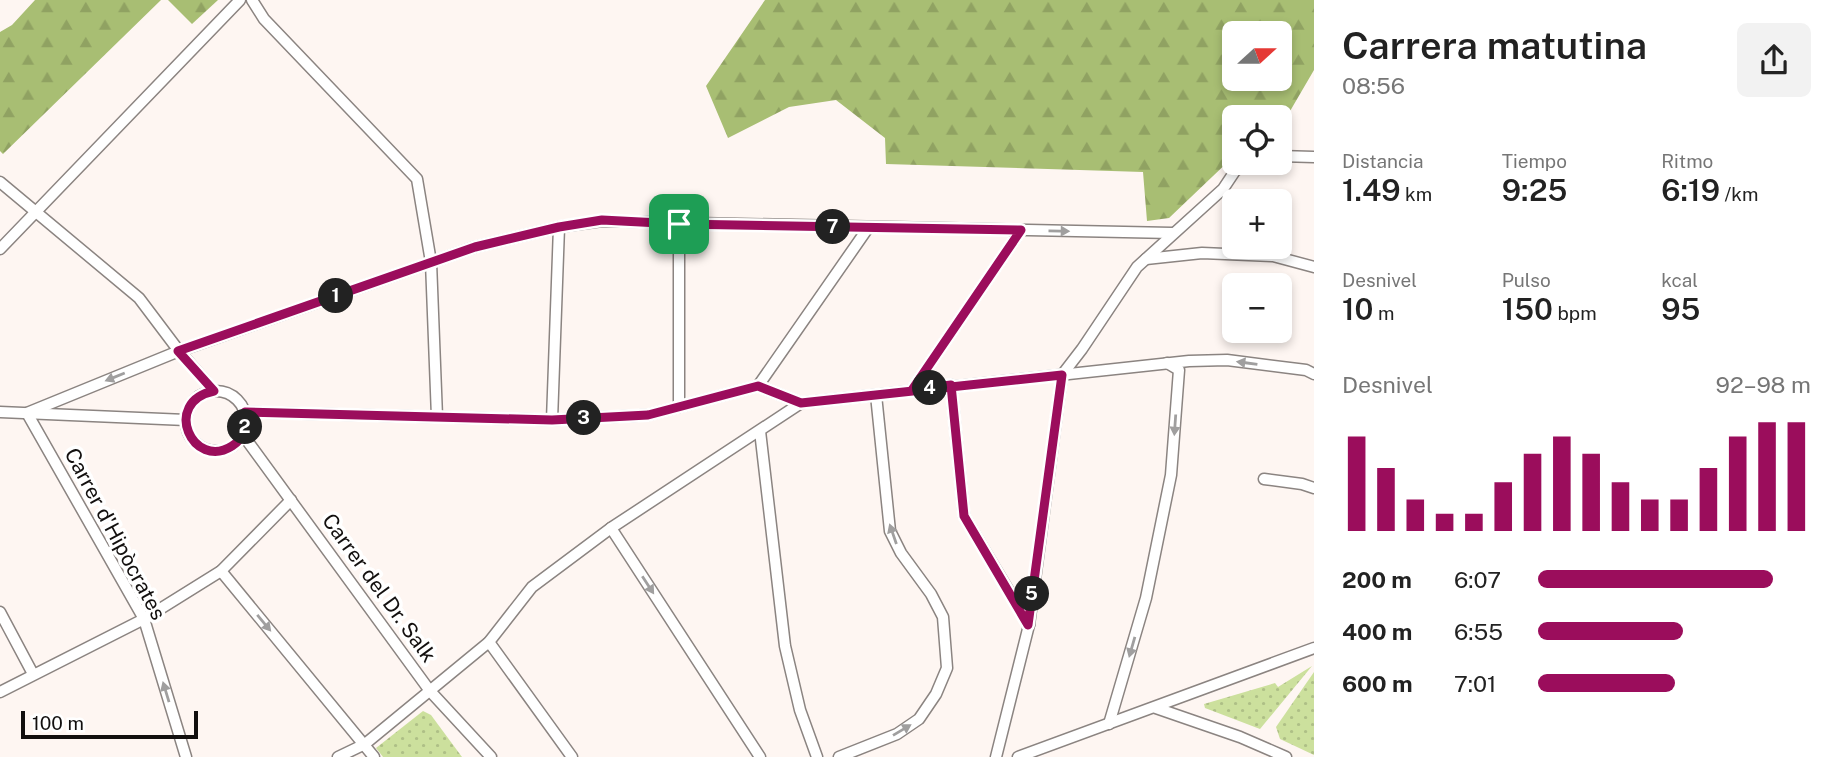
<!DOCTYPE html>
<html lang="es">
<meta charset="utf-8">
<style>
:root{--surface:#fff;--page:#f2f2f2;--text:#222;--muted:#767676;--accent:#9b0d5c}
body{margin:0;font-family:"Public Sans",sans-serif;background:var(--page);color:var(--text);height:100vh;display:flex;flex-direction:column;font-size:26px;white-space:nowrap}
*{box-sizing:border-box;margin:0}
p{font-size:23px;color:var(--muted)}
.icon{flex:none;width:38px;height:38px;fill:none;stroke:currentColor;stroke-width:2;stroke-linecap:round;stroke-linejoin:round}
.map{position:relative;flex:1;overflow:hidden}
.drawer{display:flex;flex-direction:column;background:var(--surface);width:525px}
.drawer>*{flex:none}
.needle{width:46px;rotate:69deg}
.buttons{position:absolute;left:1222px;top:21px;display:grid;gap:14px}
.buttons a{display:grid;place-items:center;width:70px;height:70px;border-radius:10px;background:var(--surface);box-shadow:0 4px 10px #0003;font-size:35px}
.scale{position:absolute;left:21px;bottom:18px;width:177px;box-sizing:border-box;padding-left:7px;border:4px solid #120f0e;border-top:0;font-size:19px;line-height:24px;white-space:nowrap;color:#120f0e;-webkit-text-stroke:5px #fff;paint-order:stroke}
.pin{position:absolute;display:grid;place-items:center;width:60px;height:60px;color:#fff;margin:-30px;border-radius:14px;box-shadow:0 4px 10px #0006}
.km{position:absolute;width:35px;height:35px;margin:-18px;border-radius:50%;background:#222;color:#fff;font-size:19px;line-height:35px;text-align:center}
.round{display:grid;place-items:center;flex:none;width:74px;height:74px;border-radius:10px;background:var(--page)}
.overview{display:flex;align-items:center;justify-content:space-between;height:119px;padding:0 28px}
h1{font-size:38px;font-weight:600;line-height:52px}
.metrics{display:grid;grid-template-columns:repeat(3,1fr);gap:10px;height:119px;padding:7px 28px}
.metrics div{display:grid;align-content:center}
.metrics b{font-size:30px;font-weight:600}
.metrics small{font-size:19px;font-weight:400}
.metrics p{font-size:19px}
.chart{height:196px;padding:14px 28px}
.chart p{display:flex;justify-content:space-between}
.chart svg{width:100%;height:126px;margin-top:7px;stroke:var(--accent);stroke-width:6}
ul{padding:0 28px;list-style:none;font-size:23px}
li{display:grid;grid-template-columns:112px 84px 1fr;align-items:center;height:52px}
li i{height:18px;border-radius:9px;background:var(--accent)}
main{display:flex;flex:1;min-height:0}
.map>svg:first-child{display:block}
.grass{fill:url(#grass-dots)}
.forest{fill:url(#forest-firs);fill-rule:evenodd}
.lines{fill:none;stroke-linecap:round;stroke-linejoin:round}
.street-casing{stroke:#8b8481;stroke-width:13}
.street{stroke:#fff;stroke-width:10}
.oneway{fill:#a09f9f}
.route-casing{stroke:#fff;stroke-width:14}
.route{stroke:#9b0d5c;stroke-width:9}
.labels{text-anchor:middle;stroke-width:7;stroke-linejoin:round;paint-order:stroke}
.street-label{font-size:21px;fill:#120f0e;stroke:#fff}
</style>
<main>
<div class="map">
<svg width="1314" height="757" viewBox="0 0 1314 757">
<defs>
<pattern id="grass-dots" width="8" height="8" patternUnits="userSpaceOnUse" patternTransform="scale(1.75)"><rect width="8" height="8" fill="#cce09d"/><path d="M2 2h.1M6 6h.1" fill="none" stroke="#aebf86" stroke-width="1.8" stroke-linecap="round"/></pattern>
<pattern id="forest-firs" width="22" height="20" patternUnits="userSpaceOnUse" patternTransform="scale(1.75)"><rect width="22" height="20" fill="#a8be73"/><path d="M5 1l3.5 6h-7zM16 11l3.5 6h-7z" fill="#90a262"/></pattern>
</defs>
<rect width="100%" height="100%" fill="#fef6f2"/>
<!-- grass -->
<g class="grass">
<path d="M 1312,666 L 1260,729 L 1205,708 L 1204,704 L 1275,683 L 1278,687 Z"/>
<path d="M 1314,672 L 1314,755 L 1280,739 L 1276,727 Z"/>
<path d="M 423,711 L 431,715 L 462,757 L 383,757 L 376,748 Z"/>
</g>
<!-- forest -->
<g class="forest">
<path d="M 35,0 L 161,0 L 3,154 L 0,151 L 0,32 L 12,25 Z"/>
<path d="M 168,0 L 218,0 L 192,24 Z"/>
<path d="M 765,0 L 1314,0 L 1314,70 L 1279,130 L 1279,117 L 1234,117 L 1234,156 L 1169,218 L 1147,221 L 1143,172 L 886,164 L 885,138 L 836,100 L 789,107 L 728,138 L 706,86 ZM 1279,33 L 1279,79 L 1234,79 L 1234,33 Z"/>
</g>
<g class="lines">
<!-- street casing -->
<g class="street-casing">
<g id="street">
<path d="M 252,0 L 264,19 L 417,179 L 431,262 L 437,417"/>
<path d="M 1279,156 L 1314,157"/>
<path d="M 0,182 L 139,298 L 179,351 L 214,391"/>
<path d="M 679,224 L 679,407"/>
<path d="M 0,249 L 240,0"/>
<path d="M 1146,259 L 1202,253 L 1273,256 L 1314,267"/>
<path d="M 951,385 L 964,516 L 1029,625"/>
<path d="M 758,386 L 868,228"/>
<path d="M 912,390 L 1021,230"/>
<circle cx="216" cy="421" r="30"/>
<path d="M 0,412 L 186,420"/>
<path d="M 245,412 L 552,420 L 648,415 L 758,386 L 801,403 L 1189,361 L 1227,360 L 1306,370 L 1314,374"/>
<path d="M 552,420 L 559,227"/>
<path d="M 760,431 L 785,646 L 800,710 L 817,757"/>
<path d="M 243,435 L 430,691 L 491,757"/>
<path d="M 1264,479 L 1302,484 L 1314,488"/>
<path d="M 611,528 L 760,757"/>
<path d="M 221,571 L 374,757"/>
<path d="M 0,612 L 33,674"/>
<path d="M 489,642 L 572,757"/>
<path d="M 0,692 L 144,619 L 221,571 L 291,500"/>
<path d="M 1156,708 L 1240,737 L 1286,757"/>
<path d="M 1109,724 L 1146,598 L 1171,475 L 1179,370 L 1167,363"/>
<path d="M 186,757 L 144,619 L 27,413 L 179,351 L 475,247 L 559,227 L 602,221 L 1172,233"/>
<path d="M 338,757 L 365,744 L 489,642 L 532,587 L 611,528 L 801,403"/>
<path d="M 839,757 L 897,734 L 919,719 L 936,694 L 947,668 L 943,617 L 931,594 L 901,553 L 890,531 L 876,395"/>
<path d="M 996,757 L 1029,625 L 1062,375 L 1082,349 L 1137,267 L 1223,189 L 1235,171 L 1246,163"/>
<path d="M 1018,757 L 1314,648"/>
</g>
</g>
<!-- street -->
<use href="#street" class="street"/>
</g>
<!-- one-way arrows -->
<defs><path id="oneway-solid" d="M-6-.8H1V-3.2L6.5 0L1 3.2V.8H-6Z" transform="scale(1.75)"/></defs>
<g class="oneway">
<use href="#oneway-solid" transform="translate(1059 231) rotate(1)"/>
<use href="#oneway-solid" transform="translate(1247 363) rotate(-172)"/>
<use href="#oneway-solid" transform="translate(115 377) rotate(158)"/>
<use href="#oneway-solid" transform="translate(1175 425) rotate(94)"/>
<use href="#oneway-solid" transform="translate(893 534) rotate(-109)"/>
<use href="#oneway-solid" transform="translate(648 585) rotate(57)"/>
<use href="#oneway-solid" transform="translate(264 623) rotate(50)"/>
<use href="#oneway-solid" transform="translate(1132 647) rotate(106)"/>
<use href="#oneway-solid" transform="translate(166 692) rotate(-107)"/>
<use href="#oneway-solid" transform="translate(902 730) rotate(-31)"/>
</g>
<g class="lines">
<!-- route casing -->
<g class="route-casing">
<path id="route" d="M 679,224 L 602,220 L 559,227 L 475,247 L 178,351 L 214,391 C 161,402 193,471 232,446 C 245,438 246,426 245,412 L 552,420 L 648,415 L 758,386 L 801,403 L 1062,375 L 1028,625 L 964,516 L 951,385 L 912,390 L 1021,230 L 679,224"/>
</g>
<!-- route -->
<use href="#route" class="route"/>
</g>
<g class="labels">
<!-- street labels -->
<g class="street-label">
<text transform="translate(115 534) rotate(62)" y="7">Carrer d'Hipòcrates</text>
<text transform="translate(379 588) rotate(54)" y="7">Carrer del Dr. Salk</text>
</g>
</g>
</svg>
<div class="buttons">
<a><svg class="needle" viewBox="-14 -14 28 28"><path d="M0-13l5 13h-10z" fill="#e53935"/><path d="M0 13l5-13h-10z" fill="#767676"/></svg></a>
<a><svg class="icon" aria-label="locate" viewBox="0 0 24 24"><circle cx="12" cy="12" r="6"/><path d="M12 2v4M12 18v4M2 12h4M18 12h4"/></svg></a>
<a>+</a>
<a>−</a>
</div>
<div class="scale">100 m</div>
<div class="pin" style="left:679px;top:224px;background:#1e9e55"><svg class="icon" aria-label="arrive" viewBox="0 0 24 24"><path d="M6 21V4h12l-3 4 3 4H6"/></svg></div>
<b class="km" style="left:336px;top:296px">1</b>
<b class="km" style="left:245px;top:427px">2</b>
<b class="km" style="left:584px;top:418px">3</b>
<b class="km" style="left:930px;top:388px">4</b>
<b class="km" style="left:1032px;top:594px">5</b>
<b class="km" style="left:833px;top:227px">7</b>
</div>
<section class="drawer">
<div class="overview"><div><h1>Carrera matutina</h1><p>08:56</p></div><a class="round"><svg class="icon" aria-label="share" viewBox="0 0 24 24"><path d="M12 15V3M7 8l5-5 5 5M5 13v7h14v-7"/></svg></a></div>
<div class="metrics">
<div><p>Distancia</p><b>1.49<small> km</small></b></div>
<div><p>Tiempo</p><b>9:25</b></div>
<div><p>Ritmo</p><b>6:19<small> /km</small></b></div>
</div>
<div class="metrics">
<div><p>Desnivel</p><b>10<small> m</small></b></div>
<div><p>Pulso</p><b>150<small> bpm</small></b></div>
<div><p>kcal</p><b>95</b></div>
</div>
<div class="chart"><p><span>Desnivel</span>92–98 m</p>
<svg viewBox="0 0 160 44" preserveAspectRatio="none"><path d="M5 44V11M15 44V22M25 44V33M35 44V38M45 44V38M55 44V27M65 44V17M75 44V11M85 44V17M95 44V27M105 44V33M115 44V33M125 44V22M135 44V11M145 44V6M155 44V6"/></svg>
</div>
<ul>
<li><b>200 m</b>6:07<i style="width:86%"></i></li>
<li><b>400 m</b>6:55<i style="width:53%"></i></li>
<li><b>600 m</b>7:01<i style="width:50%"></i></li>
</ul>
</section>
</main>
